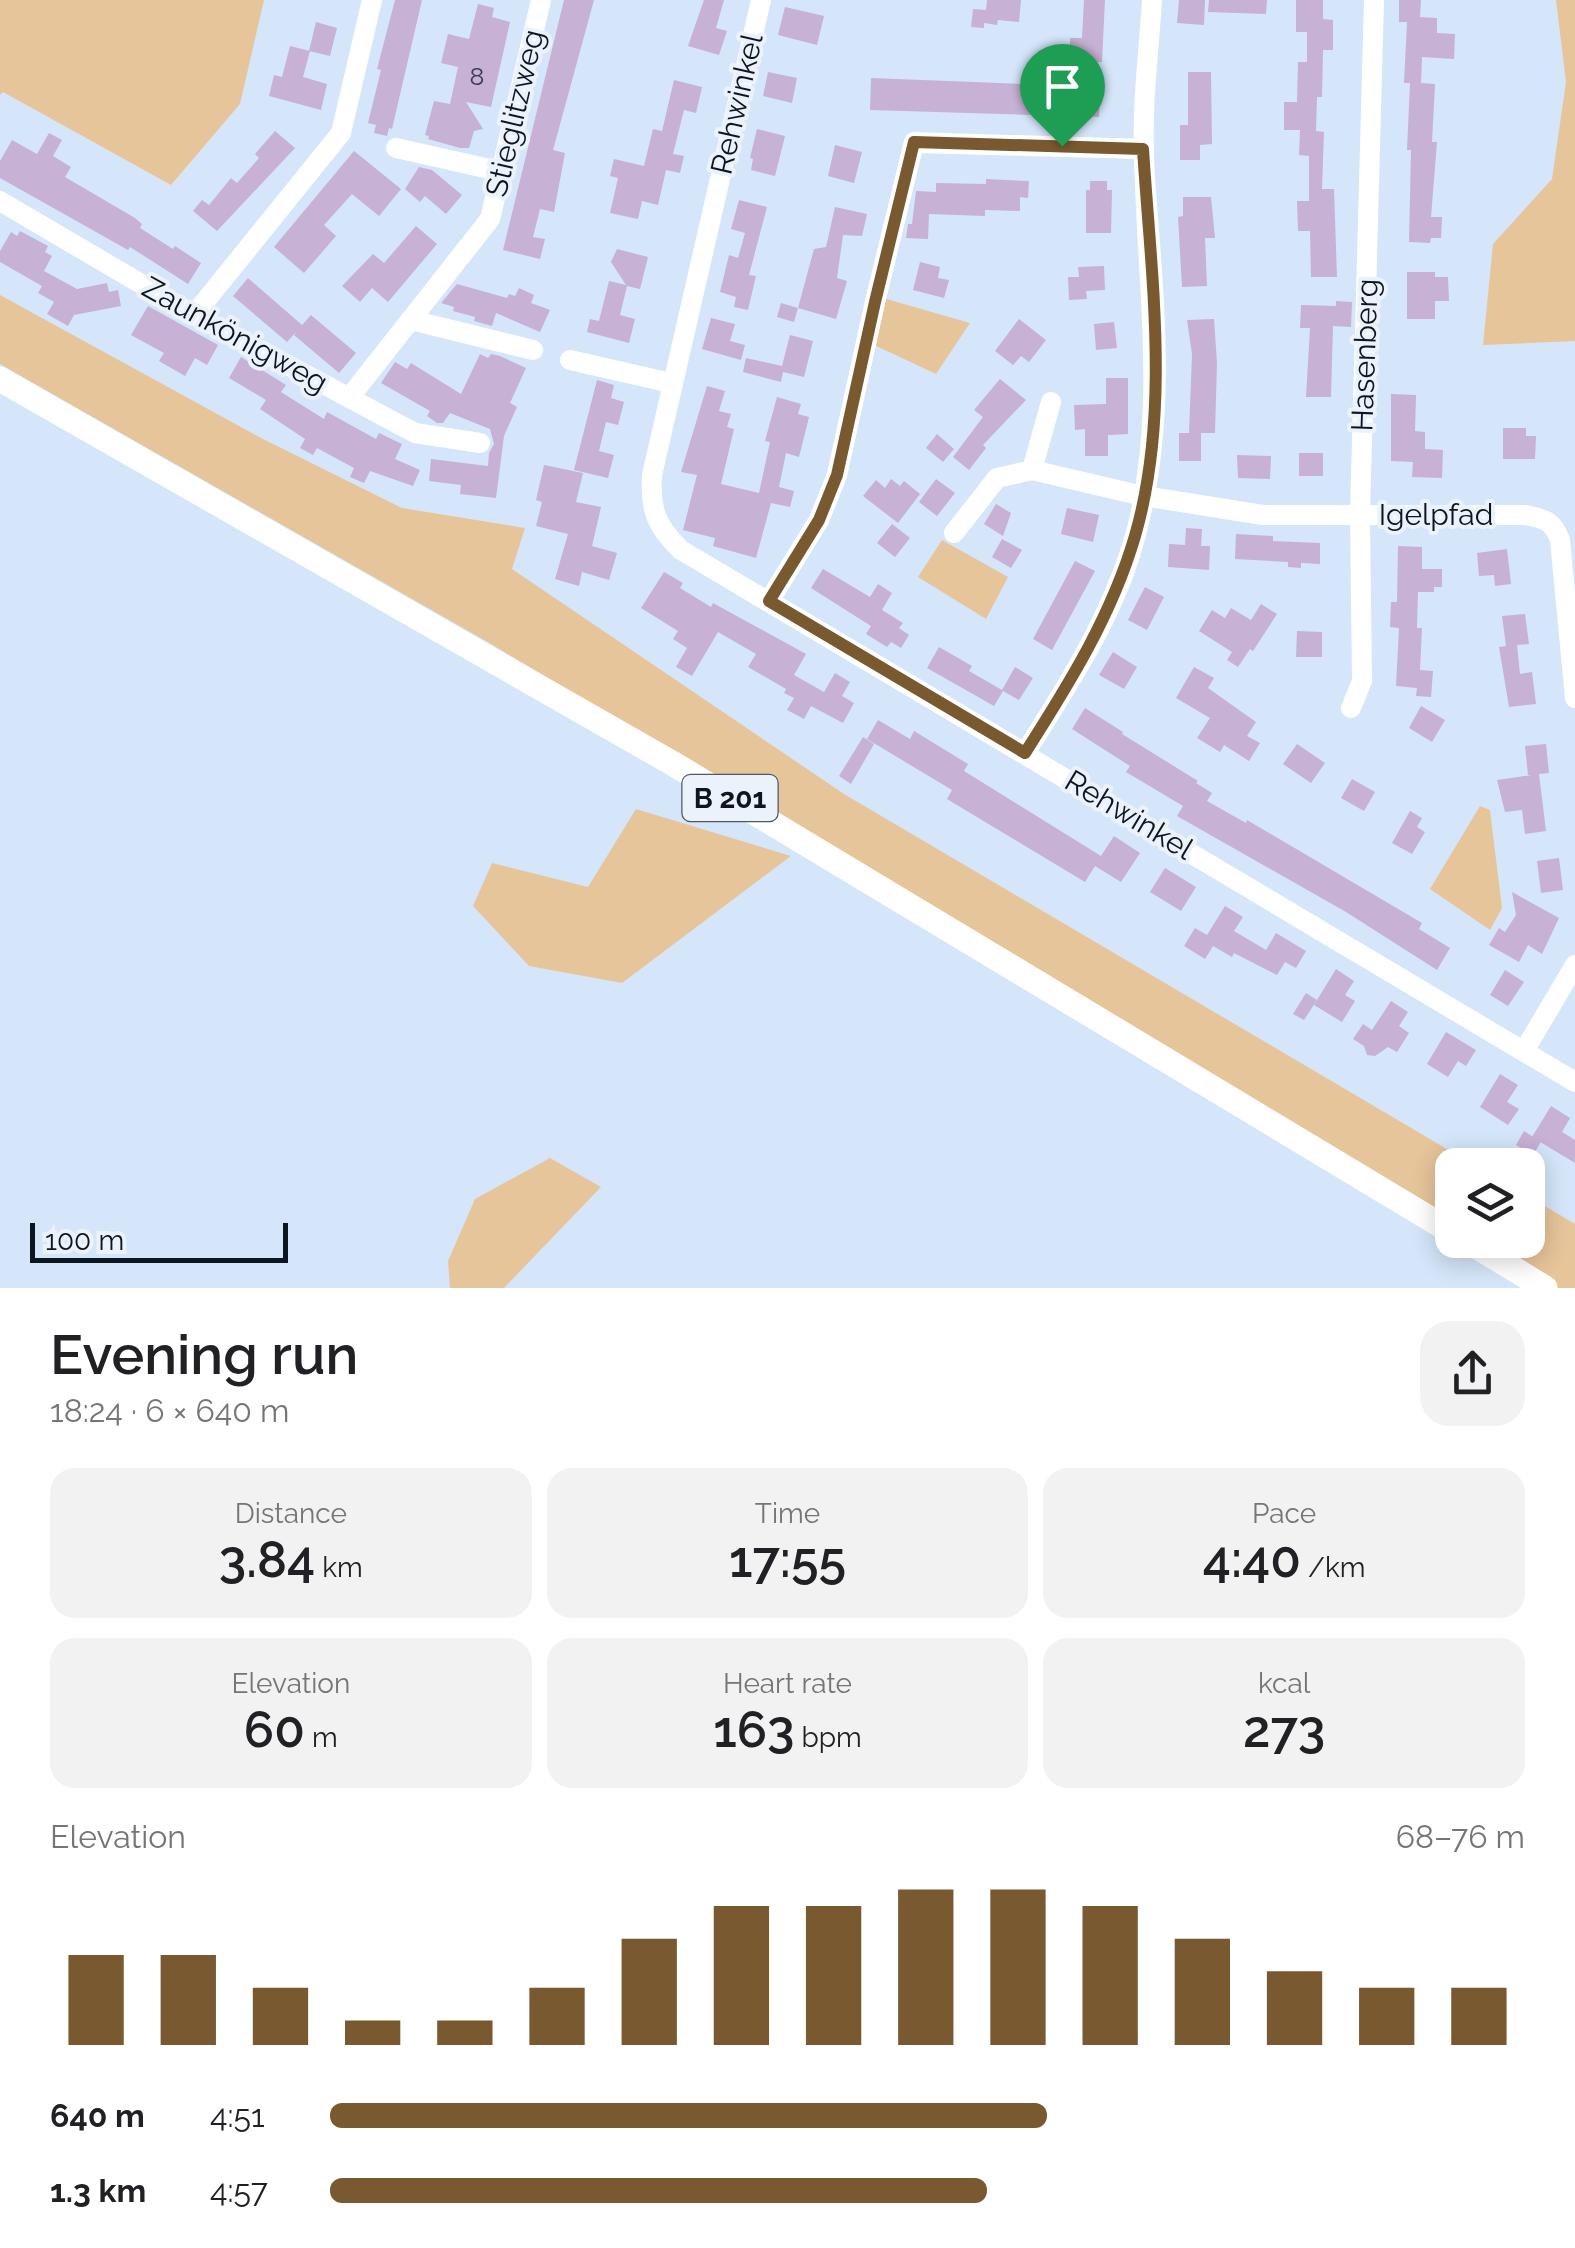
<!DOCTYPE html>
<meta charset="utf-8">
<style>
:root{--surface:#fff;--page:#f2f2f2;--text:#202124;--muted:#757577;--accent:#79592f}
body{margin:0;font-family:Raleway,sans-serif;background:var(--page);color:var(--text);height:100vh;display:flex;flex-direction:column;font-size:38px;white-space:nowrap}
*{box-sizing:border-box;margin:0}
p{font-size:32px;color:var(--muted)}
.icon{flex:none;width:55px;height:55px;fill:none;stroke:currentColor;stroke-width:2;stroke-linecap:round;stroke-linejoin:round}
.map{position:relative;height:1288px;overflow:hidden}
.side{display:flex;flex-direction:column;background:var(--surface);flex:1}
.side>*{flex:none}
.controls{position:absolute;left:1435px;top:1148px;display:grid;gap:20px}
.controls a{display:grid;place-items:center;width:110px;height:110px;border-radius:20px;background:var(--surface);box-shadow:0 5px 25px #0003;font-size:50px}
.scale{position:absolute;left:30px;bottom:25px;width:258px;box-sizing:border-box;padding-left:10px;border:5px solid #0c1621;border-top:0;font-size:28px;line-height:35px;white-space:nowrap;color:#0c1621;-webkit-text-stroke:8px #ecf2f9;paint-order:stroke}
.pin{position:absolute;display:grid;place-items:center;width:85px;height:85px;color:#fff;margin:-102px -42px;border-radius:50% 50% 50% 0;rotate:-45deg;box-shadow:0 0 10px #0007}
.pin .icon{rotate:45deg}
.round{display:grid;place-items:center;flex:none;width:105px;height:105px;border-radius:30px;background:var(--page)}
.overview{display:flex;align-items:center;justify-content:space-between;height:170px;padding:0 50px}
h1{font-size:55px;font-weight:600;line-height:75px}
.metrics{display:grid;grid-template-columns:repeat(3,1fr);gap:15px;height:170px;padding:10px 50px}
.metrics div{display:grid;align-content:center;border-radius:25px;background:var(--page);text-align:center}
.metrics b{font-size:50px;font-weight:600}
.metrics small{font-size:28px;font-weight:400}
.metrics p{font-size:28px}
.chart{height:280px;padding:20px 50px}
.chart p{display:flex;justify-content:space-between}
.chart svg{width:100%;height:180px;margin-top:10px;stroke:var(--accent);stroke-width:6}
ul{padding:0 50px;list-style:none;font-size:32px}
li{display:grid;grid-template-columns:160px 120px 1fr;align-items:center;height:75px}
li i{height:25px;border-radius:12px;background:var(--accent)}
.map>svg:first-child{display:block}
.green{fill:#e7c59b}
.building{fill:#c7b1d4}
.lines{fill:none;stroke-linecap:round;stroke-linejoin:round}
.minor{stroke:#fff;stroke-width:20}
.major{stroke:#fff;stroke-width:25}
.route-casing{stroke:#fff;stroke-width:20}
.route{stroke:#79592f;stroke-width:12}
.labels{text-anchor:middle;stroke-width:8;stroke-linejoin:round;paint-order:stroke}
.number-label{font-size:25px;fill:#3b3d4e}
.shield{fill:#ecf2f9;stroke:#4f5862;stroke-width:2.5}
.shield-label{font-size:28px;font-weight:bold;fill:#0c1621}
.street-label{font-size:30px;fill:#0c1621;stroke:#ecf2f9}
</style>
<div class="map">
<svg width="1575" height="1288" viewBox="0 0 1575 1288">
<rect width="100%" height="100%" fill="#d5e6fa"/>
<!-- green -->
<g class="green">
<path d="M 0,0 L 264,0 L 240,104 L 171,185 L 3,92 L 0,95 Z"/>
<path d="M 1556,0 L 1575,0 L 1575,341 L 1483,345 L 1493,244 L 1552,179 L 1566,82 Z"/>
<path d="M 0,295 L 261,438 L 402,508 L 525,528 L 512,569 L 844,794 L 1474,1165 L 1452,1165 L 1452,1224 L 486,641 L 0,364 Z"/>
<path d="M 883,298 L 970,323 L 936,374 L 874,345 Z"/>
<path d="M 942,540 L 1008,577 L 986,619 L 918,577 Z"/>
<path d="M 1480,806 L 1490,810 L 1502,908 L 1490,930 L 1430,889 Z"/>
<path d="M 636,809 L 791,856 L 622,983 L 529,966 L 473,906 L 492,863 L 588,887 Z"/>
<path d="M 550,1158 L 601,1187 L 504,1288 L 450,1288 L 448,1261 L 475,1199 Z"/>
<path d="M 1528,1196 L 1575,1224 L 1575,1288 L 1558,1288 L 1479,1240 L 1528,1240 Z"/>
</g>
<!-- building -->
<g class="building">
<path d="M 395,0 L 422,0 L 392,129 L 389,128 L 387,136 L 374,133 L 376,125 L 368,123 L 381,70 L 377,69 Z"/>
<path d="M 564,0 L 594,0 L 553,150 L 565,153 L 554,212 L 540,209 L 533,237 L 545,239 L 540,259 L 503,250 Z"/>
<path d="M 704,0 L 724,0 L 716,28 L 727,31 L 719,55 L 688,46 Z"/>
<path d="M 987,0 L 1021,0 L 1019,22 L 998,20 L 997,25 L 984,23 L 984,28 L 971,27 L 973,9 L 986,10 Z"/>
<path d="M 1084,0 L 1105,0 L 1102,62 L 1085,62 L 1084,96 L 1100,97 L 1099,117 L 870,110 L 871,78 L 1051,85 L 1051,59 L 1070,60 L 1070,38 L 1082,38 Z"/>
<path d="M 1179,0 L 1205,0 L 1204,25 L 1177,23 Z"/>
<path d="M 1209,0 L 1267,0 L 1266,14 L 1208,12 Z"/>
<path d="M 1296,0 L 1323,0 L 1323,19 L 1333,20 L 1333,50 L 1323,50 L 1322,97 L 1317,97 L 1316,131 L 1324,132 L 1322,189 L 1334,189 L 1337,277 L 1311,277 L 1310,231 L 1298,231 L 1297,201 L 1309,201 L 1309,156 L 1299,155 L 1300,130 L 1284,130 L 1284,102 L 1297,102 L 1298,62 L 1307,62 L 1307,32 L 1296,32 Z"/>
<path d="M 1399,0 L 1421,0 L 1420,17 L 1437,18 L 1437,33 L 1455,34 L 1454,59 L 1422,57 L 1421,83 L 1435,84 L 1432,142 L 1437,142 L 1431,217 L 1442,217 L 1441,238 L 1431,238 L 1430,243 L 1409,242 L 1411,150 L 1407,150 L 1410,83 L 1404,83 L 1407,22 L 1399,22 Z"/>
<path d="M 478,4 L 494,8 L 492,17 L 510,22 L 491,107 L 466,102 L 483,129 L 474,131 L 469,148 L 460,148 L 428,139 L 429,136 L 425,135 L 434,101 L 450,104 L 458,67 L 441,63 L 448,34 L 469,39 Z"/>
<path d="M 785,7 L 824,16 L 817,45 L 778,35 Z"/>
<path d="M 316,22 L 337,28 L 330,56 L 309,51 Z"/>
<path d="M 290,46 L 310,51 L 303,77 L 327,84 L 321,110 L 269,96 L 274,75 L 282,77 Z"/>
<path d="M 768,72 L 797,78 L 792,103 L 763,96 Z"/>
<path d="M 1188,72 L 1211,72 L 1212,144 L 1200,145 L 1200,160 L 1180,160 L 1180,125 L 1188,125 Z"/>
<path d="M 674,80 L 702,87 L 696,113 L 684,110 L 673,154 L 684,156 L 680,173 L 666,170 L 658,205 L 642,201 L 638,219 L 610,213 L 618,178 L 610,176 L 614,159 L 644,166 L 653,129 L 662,131 Z"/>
<path d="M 757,129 L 785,136 L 775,176 L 751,170 L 753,159 L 750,158 Z"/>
<path d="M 275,131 L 295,148 L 217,231 L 193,211 L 202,200 L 209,205 L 231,178 L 237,183 L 259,158 L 255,154 Z"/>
<path d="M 49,133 L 62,140 L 53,156 L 71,167 L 65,177 L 135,218 L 142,224 L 140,228 L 173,249 L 175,246 L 201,263 L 188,284 L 130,247 L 128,250 L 0,178 L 0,161 L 12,140 L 37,154 Z"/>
<path d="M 835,145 L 862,152 L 854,183 L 828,176 Z"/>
<path d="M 354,151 L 401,189 L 379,216 L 352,194 L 324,225 L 336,236 L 304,273 L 274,247 Z"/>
<path d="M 419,167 L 432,170 L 462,195 L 446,214 L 425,196 L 420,202 L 405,189 Z"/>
<path d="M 986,179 L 1029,181 L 1028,198 L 1020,197 L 1020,211 L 985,210 L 985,216 L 929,214 L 928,239 L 906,238 L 908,224 L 912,224 L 916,191 L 936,192 L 936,183 L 986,184 Z"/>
<path d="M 1090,181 L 1107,181 L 1107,190 L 1112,190 L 1111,233 L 1086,233 L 1086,190 L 1090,190 Z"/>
<path d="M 1183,197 L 1211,197 L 1215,238 L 1205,238 L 1207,286 L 1182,287 L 1178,217 L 1183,216 Z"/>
<path d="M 739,200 L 767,207 L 749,275 L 756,276 L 748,310 L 734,307 L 736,297 L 720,292 L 729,255 L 738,258 L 745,233 L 731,229 Z"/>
<path d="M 835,207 L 867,214 L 862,236 L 843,235 L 837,278 L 847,281 L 836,319 L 798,308 L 794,322 L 777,317 L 781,303 L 798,308 L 814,249 L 826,247 Z"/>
<path d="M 416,226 L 437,244 L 388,302 L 372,288 L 360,302 L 342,286 L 373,254 L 384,263 Z"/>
<path d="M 20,231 L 48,246 L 45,252 L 52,256 L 44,271 L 77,289 L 107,283 L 109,292 L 118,290 L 121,306 L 74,315 L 68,326 L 47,314 L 54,302 L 38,293 L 42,286 L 0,262 L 0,251 L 11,232 L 17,236 Z"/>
<path d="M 617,249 L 648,257 L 640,289 L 627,286 L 620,315 L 635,319 L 629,343 L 587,332 L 590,319 L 599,321 L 609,281 L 626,285 L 611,262 Z"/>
<path d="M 920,262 L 940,267 L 938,278 L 949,280 L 944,298 L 913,290 Z"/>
<path d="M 1104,266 L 1105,290 L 1086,291 L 1087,299 L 1069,300 L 1068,277 L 1079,277 L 1078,267 Z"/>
<path d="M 1407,272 L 1435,272 L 1435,277 L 1448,277 L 1449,301 L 1435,301 L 1435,319 L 1407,319 Z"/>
<path d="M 248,278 L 302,325 L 311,315 L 356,353 L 339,373 L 294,335 L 297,331 L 287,342 L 233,296 Z"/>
<path d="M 457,284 L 507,298 L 509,294 L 515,296 L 519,288 L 534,295 L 531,303 L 550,310 L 540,332 L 496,313 L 492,326 L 474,321 L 475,317 L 453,311 L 454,307 L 441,303 Z"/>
<path d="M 1336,301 L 1352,302 L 1351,327 L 1333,326 L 1331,397 L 1306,397 L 1310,328 L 1300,328 L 1301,305 L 1336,306 Z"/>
<path d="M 148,306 L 218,345 L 207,365 L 195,358 L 185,376 L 159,361 L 164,353 L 131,335 Z"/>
<path d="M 711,318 L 735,324 L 730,341 L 745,345 L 741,360 L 702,349 Z"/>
<path d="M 1019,319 L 1046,340 L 1029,362 L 1021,356 L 1013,365 L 995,351 Z"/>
<path d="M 1214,319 L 1217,363 L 1215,433 L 1201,433 L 1201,461 L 1179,461 L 1179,433 L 1189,433 L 1192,354 L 1187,320 Z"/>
<path d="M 1114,322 L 1117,348 L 1096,350 L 1094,324 Z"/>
<path d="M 790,335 L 813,341 L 804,377 L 783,372 L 781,382 L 743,372 L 746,358 L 782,366 Z"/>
<path d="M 480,354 L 488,358 L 491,354 L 500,356 L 526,368 L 510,403 L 517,407 L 504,436 L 496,498 L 460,494 L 461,485 L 429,481 L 431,459 L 488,466 L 489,453 L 494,444 L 490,429 L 450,413 L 443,423 L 437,423 L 427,416 L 430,411 L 381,383 L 395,362 L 407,369 L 411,363 L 461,394 Z"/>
<path d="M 241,357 L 286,385 L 281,392 L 324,419 L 327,412 L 376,439 L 379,433 L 402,444 L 395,459 L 420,470 L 413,486 L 370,471 L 364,483 L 350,477 L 354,468 L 317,448 L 313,455 L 300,448 L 305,439 L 260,409 L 266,400 L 229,378 Z"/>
<path d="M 1106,378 L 1128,378 L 1128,434 L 1108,435 L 1108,456 L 1085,456 L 1085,429 L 1075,430 L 1074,405 L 1106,404 Z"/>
<path d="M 1000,379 L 1026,400 L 983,445 L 986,448 L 969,470 L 953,457 L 983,417 L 974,410 Z"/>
<path d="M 597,380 L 614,385 L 611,398 L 624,402 L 618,425 L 606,422 L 599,451 L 614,455 L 608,478 L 574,470 Z"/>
<path d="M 707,386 L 725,391 L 719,411 L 731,414 L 727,427 L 734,429 L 721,484 L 759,493 L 770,442 L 765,441 L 777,397 L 801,404 L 798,414 L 809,417 L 799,457 L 786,453 L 779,487 L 794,491 L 790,507 L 771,503 L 756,558 L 713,546 L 715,538 L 683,530 L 697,475 L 681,472 Z"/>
<path d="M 1391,394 L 1416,395 L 1415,431 L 1425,432 L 1425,449 L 1443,450 L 1442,478 L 1412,477 L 1413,462 L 1391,461 Z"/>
<path d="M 1503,428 L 1526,428 L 1526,436 L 1536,436 L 1535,459 L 1503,459 Z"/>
<path d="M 937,434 L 954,449 L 943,462 L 926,448 Z"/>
<rect x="1299" y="453" width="24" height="23"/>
<path d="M 1237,455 L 1271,456 L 1270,479 L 1238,478 Z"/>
<path d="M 544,465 L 583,473 L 576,502 L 601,507 L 592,546 L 617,553 L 609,580 L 582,572 L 579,586 L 555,579 L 568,534 L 536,526 L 542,502 L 536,500 Z"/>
<path d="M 891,479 L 900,486 L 904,481 L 920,494 L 898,523 L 863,496 L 876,480 L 885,488 Z"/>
<path d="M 936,479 L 955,493 L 937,516 L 919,502 Z"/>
<path d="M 996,504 L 1011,513 L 1003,536 L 984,524 Z"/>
<path d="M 1067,508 L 1099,515 L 1093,542 L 1061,534 Z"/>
<path d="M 892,524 L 910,538 L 895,557 L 877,543 Z"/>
<path d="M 1186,528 L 1202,529 L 1201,546 L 1210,546 L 1209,570 L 1168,567 L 1169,544 L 1185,545 Z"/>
<path d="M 1236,534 L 1273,536 L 1273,541 L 1320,543 L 1320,564 L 1301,563 L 1301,568 L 1288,567 L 1288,562 L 1235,559 Z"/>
<path d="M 1002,539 L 1022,550 L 1011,568 L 992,557 Z"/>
<path d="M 1398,546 L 1422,547 L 1422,569 L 1442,569 L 1442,587 L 1434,587 L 1434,592 L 1418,592 L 1417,628 L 1422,628 L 1420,670 L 1433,671 L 1431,697 L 1416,696 L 1417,688 L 1396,686 L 1399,628 L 1390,627 L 1391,602 L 1397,602 Z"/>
<path d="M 1507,549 L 1511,584 L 1495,586 L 1494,575 L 1479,576 L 1477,553 Z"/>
<path d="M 1075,561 L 1095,571 L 1052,650 L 1033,639 Z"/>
<path d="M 823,569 L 870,597 L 878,584 L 892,593 L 882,610 L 903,623 L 899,628 L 909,635 L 901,648 L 891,642 L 887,647 L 866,634 L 871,626 L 811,588 Z"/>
<path d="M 664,572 L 683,583 L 680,588 L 711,607 L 713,603 L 806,654 L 794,675 L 824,692 L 835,673 L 850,682 L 842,696 L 854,703 L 843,723 L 811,706 L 804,719 L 787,710 L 794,698 L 784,693 L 786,689 L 748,667 L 756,654 L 718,632 L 692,676 L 676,667 L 687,648 L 673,639 L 678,631 L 641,608 Z"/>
<path d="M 1145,587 L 1164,597 L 1147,630 L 1128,620 Z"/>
<path d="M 1261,604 L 1277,614 L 1253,651 L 1250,649 L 1238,667 L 1227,660 L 1232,652 L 1199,631 L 1212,610 L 1225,618 L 1231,608 L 1251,620 Z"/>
<path d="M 1525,614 L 1529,644 L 1517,645 L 1520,674 L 1532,672 L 1536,704 L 1509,707 L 1499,647 L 1506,646 L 1502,616 Z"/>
<path d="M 1297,631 L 1322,632 L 1322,657 L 1296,657 Z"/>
<path d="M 939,647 L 972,666 L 969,671 L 1002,690 L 1015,667 L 1033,678 L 1019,700 L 1003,691 L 994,706 L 927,668 Z"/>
<path d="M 1113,652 L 1137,667 L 1124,689 L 1099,675 Z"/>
<path d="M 1194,667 L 1214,678 L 1208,688 L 1256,722 L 1247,736 L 1260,743 L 1249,761 L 1224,745 L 1220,752 L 1197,738 L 1210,718 L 1176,698 Z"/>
<path d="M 1421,706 L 1445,720 L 1432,742 L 1409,728 Z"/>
<path d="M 1085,708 L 1123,732 L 1122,734 L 1198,781 L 1196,783 L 1212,793 L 1207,801 L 1246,823 L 1247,820 L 1422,923 L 1419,929 L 1450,948 L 1437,970 L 1346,912 L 1177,816 L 1183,806 L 1126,772 L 1130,766 L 1072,729 Z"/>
<path d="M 878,720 L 910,739 L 914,731 L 968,764 L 964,771 L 1101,856 L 1114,836 L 1140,853 L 1121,882 L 1095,866 L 1085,882 L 947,799 L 952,790 L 867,739 Z"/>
<path d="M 863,737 L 874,744 L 851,784 L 839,776 Z"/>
<path d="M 1297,744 L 1325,763 L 1311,783 L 1283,764 Z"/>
<path d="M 1546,744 L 1549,773 L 1539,774 L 1546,831 L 1525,834 L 1522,810 L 1505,812 L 1497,780 L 1532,775 L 1528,775 L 1525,746 Z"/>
<path d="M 1352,779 L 1375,792 L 1364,811 L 1341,798 Z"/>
<path d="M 1410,811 L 1422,818 L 1417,827 L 1425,832 L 1412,854 L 1392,843 Z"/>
<path d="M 1559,858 L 1563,890 L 1541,893 L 1537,861 Z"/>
<path d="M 1165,868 L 1196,887 L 1181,911 L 1150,892 Z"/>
<path d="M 1512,892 L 1559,918 L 1542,954 L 1528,945 L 1519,962 L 1489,945 L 1499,928 L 1505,932 L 1516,915 Z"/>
<path d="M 1225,906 L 1243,917 L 1234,931 L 1266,950 L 1276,933 L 1306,951 L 1296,968 L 1285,962 L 1277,975 L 1234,953 L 1232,957 L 1213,946 L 1205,959 L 1184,946 L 1195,928 L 1207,935 Z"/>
<path d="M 1336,969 L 1354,981 L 1345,995 L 1355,1001 L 1342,1022 L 1314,1005 Z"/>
<path d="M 1505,970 L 1524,982 L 1508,1006 L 1490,995 Z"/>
<path d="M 1306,993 L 1317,1000 L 1304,1020 L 1293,1014 Z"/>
<path d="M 1391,1001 L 1408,1012 L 1399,1026 L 1409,1033 L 1397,1052 L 1388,1047 L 1375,1056 L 1367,1055 L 1364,1046 L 1353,1039 L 1363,1024 L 1372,1030 Z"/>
<path d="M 1446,1032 L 1476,1050 L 1466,1066 L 1458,1061 L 1448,1077 L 1427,1064 Z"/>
<path d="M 1500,1074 L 1518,1085 L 1507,1102 L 1519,1109 L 1508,1125 L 1480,1107 Z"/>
<path d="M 1551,1106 L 1570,1118 L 1562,1132 L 1575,1140 L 1575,1163 L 1532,1137 Z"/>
<path d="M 1524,1131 L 1541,1142 L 1533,1155 L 1516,1145 Z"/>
</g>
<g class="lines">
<!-- minor -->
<g class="minor">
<path d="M 761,0 L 652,475 C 650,510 656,526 681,550 L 1575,1082"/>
<path d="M 396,148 L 503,172"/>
<path d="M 0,201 L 194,315 L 415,433 L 480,443"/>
<path d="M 194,315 L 341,133 L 372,0"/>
<path d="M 411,320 L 533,350"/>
<path d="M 570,360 L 671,383"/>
<path d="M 349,398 L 490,219 L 541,0"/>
<path d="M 1032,470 L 1143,496 L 1263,515 L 1526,515 C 1545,519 1553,521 1560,540 L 1575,698"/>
<path d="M 954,533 L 997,478 L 1032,470 L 1051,402"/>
<path d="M 769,601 L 819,520 L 837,475 L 875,302 L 914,143 L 1143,149"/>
<path d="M 1351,708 L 1362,681 L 1360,514 L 1374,0"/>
<path d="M 1025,753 C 1069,683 1118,611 1137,530 C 1168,399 1146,282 1144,152 C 1142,102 1149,50 1152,0"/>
<path d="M 1524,1051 L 1575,965"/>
</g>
<!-- major -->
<g class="major">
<path d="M 0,379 L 672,763 L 1452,1232"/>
<path d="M 1466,1240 L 1545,1288"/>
</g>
</g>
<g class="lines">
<!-- route casing -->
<g class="route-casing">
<path id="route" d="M 914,142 L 1143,149 C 1151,275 1171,412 1135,536 C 1112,615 1069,684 1025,753 L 769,601 L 819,520 L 837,475 L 875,302 Z"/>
</g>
<!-- route -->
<use href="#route" class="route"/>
</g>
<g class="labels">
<!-- number labels -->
<g class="number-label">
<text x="477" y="85">8</text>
</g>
<!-- shield labels -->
<rect class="shield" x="682.5" y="775" width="95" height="46" rx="8"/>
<g class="shield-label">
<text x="730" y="808">B 201</text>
</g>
<!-- street labels -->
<g class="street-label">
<text transform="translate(737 104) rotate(-77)" y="10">Rehwinkel</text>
<text transform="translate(515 113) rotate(-77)" y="10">Stieglitzweg</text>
<text transform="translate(235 335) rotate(29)" y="10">Zaunkönigweg</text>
<text transform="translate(1365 355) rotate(-88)" y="10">Hasenberg</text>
<text x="1436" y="525">Igelpfad</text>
<text transform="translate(1129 815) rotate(31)" y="10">Rehwinkel</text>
</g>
</g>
</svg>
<div class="controls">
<a><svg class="icon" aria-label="layers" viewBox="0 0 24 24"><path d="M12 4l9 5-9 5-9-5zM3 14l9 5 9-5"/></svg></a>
</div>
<div class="scale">100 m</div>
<div class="pin" style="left:1062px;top:146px;background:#1e9e55"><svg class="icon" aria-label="arrive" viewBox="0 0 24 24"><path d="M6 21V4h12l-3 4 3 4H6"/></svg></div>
</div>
<section class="side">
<div class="overview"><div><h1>Evening run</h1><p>18:24 · 6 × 640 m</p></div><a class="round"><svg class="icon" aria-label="share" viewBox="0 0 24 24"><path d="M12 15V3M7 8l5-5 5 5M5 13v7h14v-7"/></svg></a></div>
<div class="metrics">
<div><p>Distance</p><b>3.84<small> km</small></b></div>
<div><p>Time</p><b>17:55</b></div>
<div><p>Pace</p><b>4:40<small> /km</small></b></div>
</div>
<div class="metrics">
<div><p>Elevation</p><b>60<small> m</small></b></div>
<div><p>Heart rate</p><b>163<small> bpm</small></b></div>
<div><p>kcal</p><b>273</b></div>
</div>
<div class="chart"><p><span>Elevation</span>68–76 m</p>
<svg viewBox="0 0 160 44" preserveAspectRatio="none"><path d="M5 44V22M15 44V22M25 44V30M35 44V38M45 44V38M55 44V30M65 44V18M75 44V10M85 44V10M95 44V6M105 44V6M115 44V10M125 44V18M135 44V26M145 44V30M155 44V30"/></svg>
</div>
<ul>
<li><b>640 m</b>4:51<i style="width:60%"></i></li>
<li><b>1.3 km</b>4:57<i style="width:55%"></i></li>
</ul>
</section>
